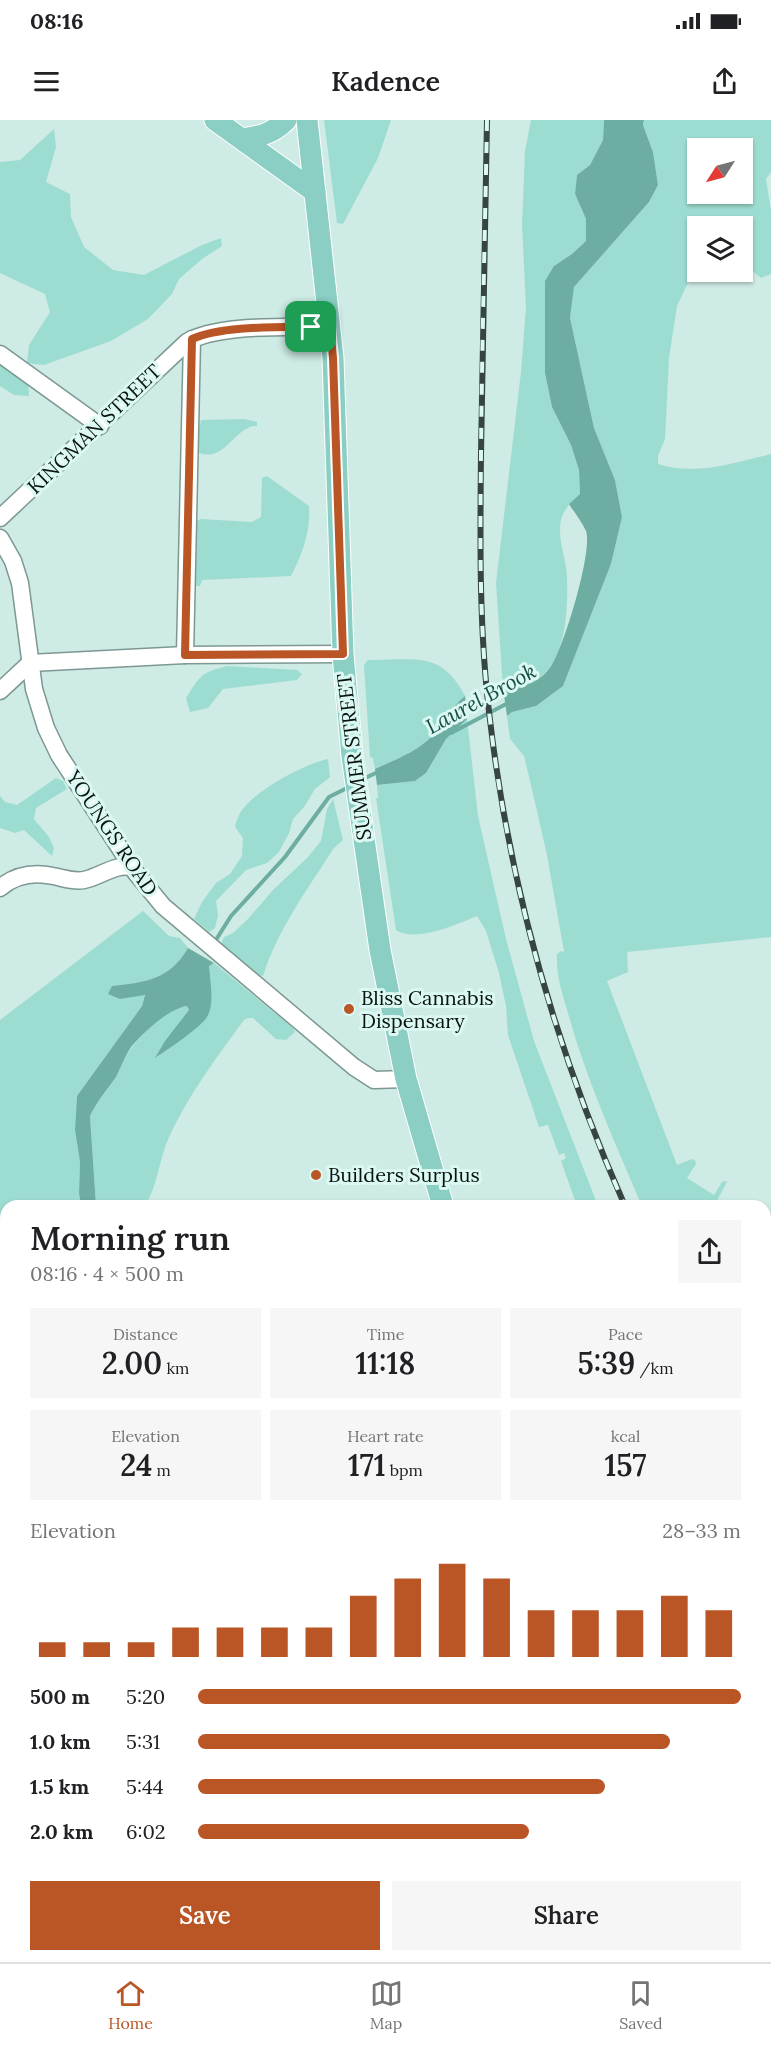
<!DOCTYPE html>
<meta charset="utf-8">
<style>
:root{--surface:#fff;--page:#f6f6f6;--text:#202124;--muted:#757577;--line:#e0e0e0;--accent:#ba5525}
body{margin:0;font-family:Lora,serif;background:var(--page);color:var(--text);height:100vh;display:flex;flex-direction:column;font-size:22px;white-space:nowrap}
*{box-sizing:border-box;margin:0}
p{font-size:20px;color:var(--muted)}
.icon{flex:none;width:33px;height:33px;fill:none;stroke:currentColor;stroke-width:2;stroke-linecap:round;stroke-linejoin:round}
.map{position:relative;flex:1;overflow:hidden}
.panel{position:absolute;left:0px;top:1080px;width:771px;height:762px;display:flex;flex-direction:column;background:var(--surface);border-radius:18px 18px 0 0;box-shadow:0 2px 4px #0004}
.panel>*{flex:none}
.needle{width:39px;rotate:234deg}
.fabs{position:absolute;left:687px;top:18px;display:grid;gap:12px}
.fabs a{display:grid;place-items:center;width:66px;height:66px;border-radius:0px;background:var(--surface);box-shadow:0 2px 4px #0004;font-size:30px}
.pin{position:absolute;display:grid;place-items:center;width:51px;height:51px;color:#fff;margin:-26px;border-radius:12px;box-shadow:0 3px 9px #0006}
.round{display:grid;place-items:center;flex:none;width:63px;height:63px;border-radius:0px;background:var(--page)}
.headline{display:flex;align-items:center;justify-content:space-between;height:102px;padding:0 30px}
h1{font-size:33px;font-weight:600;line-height:45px}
.stats{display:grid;grid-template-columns:repeat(3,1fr);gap:9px;height:102px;padding:6px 30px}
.stats div{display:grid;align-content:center;border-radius:0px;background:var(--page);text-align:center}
.stats b{font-size:30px;font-weight:600}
.stats small{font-size:16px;font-weight:400}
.stats p{font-size:16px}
.chart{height:168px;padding:12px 30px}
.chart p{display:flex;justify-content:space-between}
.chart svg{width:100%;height:108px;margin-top:6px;stroke:var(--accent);stroke-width:6}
.cta{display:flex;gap:12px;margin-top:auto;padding:12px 30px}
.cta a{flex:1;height:69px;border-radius:0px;background:var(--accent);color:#fff;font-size:24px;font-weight:600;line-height:69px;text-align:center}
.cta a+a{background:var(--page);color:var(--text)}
ul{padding:0 30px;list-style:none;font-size:20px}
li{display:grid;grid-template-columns:96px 72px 1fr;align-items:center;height:45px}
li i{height:15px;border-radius:8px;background:var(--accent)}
.status{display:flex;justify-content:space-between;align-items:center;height:42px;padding:0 30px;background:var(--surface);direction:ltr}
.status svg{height:16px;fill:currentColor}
header{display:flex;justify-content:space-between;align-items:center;height:78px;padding:0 30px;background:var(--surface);font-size:27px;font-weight:600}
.tabs{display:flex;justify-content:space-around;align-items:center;height:84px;border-top:2px solid var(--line);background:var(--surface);font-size:16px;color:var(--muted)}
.tabs a{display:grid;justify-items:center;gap:3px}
.tabs .selected{color:var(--accent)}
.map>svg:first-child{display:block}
.green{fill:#9dddd1;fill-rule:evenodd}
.water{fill:#6eada2}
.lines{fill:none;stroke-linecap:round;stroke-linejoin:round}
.stream{stroke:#6eada2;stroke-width:4}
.minor-casing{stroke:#7d9892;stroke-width:19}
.major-casing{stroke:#fff;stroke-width:23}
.minor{stroke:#fff;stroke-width:16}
.major{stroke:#8acec4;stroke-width:21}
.rail-casing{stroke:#364542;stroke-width:6}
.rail{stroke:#dbf8f2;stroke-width:4;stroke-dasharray:11;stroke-linecap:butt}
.route-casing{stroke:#fff;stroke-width:12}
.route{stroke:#ba5525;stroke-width:8}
.poi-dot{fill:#ba5525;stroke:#dbf8f2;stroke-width:2}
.labels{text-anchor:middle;stroke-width:6;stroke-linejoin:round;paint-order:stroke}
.street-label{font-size:20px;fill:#091311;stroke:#dbf8f2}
.poi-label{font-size:20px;fill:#091311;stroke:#dbf8f2;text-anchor:start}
.water-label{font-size:21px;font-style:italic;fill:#174e46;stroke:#dbf8f2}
</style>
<div class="status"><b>08:16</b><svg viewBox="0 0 49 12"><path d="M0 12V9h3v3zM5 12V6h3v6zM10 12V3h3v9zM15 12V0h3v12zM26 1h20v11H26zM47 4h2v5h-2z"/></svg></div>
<header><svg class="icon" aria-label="menu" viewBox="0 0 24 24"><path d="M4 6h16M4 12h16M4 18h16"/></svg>Kadence<svg class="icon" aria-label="share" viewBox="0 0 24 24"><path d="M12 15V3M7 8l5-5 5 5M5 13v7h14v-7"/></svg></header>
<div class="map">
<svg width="771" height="1842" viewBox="0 0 771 1842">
<rect width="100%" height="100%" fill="#ceebe5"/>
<!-- green -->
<g class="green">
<path d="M 324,0 L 391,0 L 378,38 L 343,104 L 337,103 Z"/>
<path d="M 531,0 L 604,0 L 603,20 L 590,45 L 577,55 L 575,74 L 586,99 L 586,121 L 572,134 L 554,146 L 545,187 L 545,253 L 552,287 L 571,325 L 579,350 L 580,374 C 571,382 564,389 561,400 C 557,419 566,437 567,456 C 568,493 567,544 530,565 C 524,569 511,568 503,568 L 496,463 L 521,252 L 526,187 L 522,105 L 525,31 Z"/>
<path d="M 644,0 L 771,0 L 771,52 L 766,59 L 771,91 L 771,154 L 761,158 L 743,143 L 742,106 L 698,106 L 697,147 L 693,152 L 677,186 L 669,238 L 665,319 L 658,336 L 658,344 C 695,356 735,343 771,334 L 771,817 L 627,832 L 628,852 L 607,861 L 677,1045 L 692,1039 L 695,1040 L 696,1044 L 687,1058 L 714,1075 L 722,1062 L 725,1061 L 727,1062 L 714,1086 L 642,1086 C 615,1023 586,959 568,893 C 562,873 556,855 557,834 L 561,831 L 564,832 L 547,735 L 531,665 L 524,636 L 510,619 L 507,596 L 512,592 L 536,586 L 563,566 L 611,444 L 622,397 L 615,360 L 594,308 L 570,198 L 574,167 L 649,82 L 658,65 L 653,32 L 643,5 ZM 698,28 L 742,28 L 742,74 L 698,74 Z"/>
<path d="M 54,9 L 56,27 L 46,62 L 70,74 L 71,97 L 84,127 L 113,150 L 144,155 L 202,125 L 221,118 L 222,126 L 202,139 L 179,159 L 172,174 L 148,199 L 111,221 L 44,245 L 27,243 L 29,225 L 50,192 L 45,174 L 0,153 L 0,42 L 20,40 Z"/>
<path d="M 0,242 L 28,261 L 29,276 L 14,275 L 0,266 Z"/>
<path d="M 244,299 L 257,302 L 257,306 C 254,306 250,306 248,308 C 230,317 222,341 199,333 L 196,324 L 201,300 Z"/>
<path d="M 267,356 L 309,386 C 311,411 302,435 291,456 L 202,460 L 200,466 L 196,466 L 191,463 L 195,402 L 201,399 L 252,402 L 261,397 L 262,358 Z"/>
<path d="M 368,540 C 413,541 441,529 465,576 C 449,590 445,601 432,616 C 417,632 394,640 375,649 L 373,638 L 370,637 L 364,545 Z"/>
<path d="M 227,546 L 297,550 L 302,554 L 297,560 L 223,569 L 208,588 L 190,592 L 186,578 C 201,555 200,553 227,546 Z"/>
<path d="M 467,599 L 478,696 L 506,819 L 534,921 L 598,1086 L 577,1086 L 561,1041 L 566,1038 L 564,1033 L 559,1035 L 548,1005 L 539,1007 L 508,915 L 506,886 L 499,853 L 486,811 L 477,796 C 458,804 415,823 396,810 L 376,678 L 378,678 L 377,665 L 415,661 L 426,653 L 446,619 Z"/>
<path d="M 328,639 L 330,657 L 315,669 L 304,687 L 293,699 L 289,713 L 279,732 L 267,743 L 246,750 L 216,781 L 218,795 L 215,808 L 209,812 L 194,799 L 202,782 L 216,763 L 230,754 L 242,736 L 243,718 L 235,707 C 236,702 238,697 240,693 C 252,672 304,644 328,639 Z"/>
<path d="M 56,658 L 63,661 L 67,669 L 36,688 L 34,699 L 49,717 L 54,728 L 52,736 L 24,710 L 15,713 L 0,708 L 0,676 L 5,682 L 17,685 Z"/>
<path d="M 333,679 L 343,720 L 334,728 C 307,770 278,809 263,856 L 256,855 L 221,824 L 224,817 L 233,813 L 247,800 L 273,770 L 308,737 L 321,721 L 327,689 Z"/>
<path d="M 143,791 L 169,816 L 180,818 L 188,828 C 169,860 146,862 112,866 L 120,879 L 145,874 L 142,886 L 77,976 L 75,1010 L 80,1042 L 79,1073 L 81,1086 L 6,1086 L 6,1836 L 172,1836 L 174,1841 L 173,1842 L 0,1842 L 0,900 Z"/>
<path d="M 214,843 L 293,908 L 295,912 L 286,920 L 276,919 L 253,898 L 248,898 L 244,900 C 216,938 189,974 169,1017 C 159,1039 158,1065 145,1086 L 96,1086 L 90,996 C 97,981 107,970 116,957 C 121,947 125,936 132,927 C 145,911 166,889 187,886 L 189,890 L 157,937 L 177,922 L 207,897 L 209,846 Z"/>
<path d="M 765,1219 L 771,1226 L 771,1285 L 765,1284 Z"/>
</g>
<!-- water -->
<g class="water">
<path d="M 604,0 L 644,0 L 643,5 L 653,32 L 658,65 L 649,82 L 574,167 L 570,198 L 594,308 L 615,360 L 622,397 L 611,444 L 563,566 L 536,586 L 512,592 L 507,596 L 503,568 C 522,569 540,563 551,546 C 564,527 593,431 586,411 C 582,402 574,392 569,384 L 580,374 L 579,350 L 571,325 L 552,287 L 545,253 L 545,161 L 554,146 L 572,134 L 586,121 L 586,99 L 575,74 L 577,55 L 590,45 L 603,20 Z"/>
<path d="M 465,576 L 467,599 L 446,619 L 426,653 L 415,661 L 377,665 L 375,649 C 394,640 417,632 432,616 C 445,601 449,590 465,576 Z"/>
<path d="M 188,828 L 214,843 L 209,846 C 210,861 215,884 207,897 C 200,908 167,930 155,938 L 165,921 L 189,890 L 187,886 C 168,889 144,912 131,927 C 125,936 121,947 116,957 C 107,970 97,981 90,996 L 96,1086 L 81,1086 L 79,1073 L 80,1042 L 75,1010 L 77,976 L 142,886 L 145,875 L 120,879 L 108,874 L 112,866 C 146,862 169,860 188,828 Z"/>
</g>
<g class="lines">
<!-- stream -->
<g class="stream">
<path d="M 451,613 L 508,583"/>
<path d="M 363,659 L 378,652"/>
<path d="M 214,823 L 231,796 L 285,737 L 329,677 L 349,667"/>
<path d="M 0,1160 L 6,1155"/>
<path d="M 0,1714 L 6,1758"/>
<path d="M 23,1836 L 26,1842"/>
</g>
<!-- minor casing -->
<g class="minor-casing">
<g id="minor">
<path d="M 0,234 L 100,306"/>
<path d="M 0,398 L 187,222 C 220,203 290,208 330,206"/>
<path d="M 0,418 L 13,441 L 20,463 L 34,569 L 46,608 L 59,635 L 136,753 L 163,786 L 354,947 L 374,960 L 406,959"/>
<path d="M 185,535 L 192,219"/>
<path d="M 0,571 L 30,543 L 185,535 L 343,534"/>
<path d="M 0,768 C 15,755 34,752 53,756 C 64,758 72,762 84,760 C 100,757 117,742 133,748"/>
<path d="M 765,1588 L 771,1587"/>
<path d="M 765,1718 L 771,1716"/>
<path d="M 337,1836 L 338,1842"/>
<path d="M 627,1842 L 647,1836"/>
</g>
</g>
<!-- major casing -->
<g class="major-casing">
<g id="major">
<path d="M 215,0 L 315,72"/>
<path d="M 307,0 L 333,238 L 343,534 L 352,636 L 380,830 L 406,959 L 443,1086"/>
<path d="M 242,19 C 260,17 273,13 286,0"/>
<path d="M 765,1297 L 771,1298"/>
<path d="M 679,1836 L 681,1842"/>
</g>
</g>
<!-- minor -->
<use href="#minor" class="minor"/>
<!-- major -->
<use href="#major" class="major"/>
<!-- rail casing -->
<g class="rail-casing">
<g id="rail">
<path d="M 487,0 C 485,111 482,222 481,334 C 480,423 479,512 490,600 C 510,770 556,930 625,1086"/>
<path d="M 765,1392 L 771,1405"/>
<path d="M 765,1412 L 771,1425"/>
</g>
</g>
<!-- rail -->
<use href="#rail" class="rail"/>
</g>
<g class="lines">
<!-- route casing -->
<g class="route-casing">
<path id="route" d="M 330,206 L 333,238 L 343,534 L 185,535 L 192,219 C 226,204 291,208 330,206 Z"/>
</g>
<!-- route -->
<use href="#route" class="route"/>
</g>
<!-- markers -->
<g class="poi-dot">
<circle cx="349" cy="889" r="6"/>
<circle cx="316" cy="1055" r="6"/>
</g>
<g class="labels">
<!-- street labels -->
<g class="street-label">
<text transform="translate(94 309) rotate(-44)" y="7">KINGMAN STREET</text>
<text transform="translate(354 637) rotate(-97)" y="7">SUMMER STREET</text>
<text transform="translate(112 713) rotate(56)" y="7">YOUNGS ROAD</text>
</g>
<!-- poi labels -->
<g class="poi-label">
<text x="361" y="885">Bliss Cannabis<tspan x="361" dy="23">Dispensary</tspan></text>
<text x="328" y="1062">Builders Surplus</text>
</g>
<!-- water labels -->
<g class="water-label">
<text transform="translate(481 579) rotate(-29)" y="7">Laurel Brook</text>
</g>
</g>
</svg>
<div class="fabs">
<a><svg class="needle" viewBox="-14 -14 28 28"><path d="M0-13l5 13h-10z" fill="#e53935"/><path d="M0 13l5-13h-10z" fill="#757577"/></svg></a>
<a><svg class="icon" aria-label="layers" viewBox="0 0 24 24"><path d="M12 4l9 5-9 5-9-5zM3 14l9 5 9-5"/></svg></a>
</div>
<div class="pin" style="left:311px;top:207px;background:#1e9e55"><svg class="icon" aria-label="arrive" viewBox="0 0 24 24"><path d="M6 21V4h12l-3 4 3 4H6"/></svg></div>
<section class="panel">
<div class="headline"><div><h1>Morning run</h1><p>08:16 · 4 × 500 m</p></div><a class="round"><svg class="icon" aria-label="share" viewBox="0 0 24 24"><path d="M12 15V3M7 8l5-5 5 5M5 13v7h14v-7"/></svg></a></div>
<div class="stats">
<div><p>Distance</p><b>2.00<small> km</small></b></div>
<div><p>Time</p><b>11:18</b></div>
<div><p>Pace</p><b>5:39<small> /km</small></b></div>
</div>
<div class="stats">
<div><p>Elevation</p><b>24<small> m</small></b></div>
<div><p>Heart rate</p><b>171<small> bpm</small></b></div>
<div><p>kcal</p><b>157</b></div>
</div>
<div class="chart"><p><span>Elevation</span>28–33 m</p>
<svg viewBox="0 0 160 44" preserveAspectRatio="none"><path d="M5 44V38M15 44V38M25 44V38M35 44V32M45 44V32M55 44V32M65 44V32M75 44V19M85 44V12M95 44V6M105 44V12M115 44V25M125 44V25M135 44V25M145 44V19M155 44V25"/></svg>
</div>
<ul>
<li><b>500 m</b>5:20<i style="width:100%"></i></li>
<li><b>1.0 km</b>5:31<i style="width:87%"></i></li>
<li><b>1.5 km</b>5:44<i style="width:75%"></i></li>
<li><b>2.0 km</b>6:02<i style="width:61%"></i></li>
</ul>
<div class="cta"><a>Save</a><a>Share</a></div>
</section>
</div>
<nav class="tabs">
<a class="selected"><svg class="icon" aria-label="home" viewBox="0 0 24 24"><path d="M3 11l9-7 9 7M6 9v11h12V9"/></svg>Home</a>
<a><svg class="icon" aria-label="map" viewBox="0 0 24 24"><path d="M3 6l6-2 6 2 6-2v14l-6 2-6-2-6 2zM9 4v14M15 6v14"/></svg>Map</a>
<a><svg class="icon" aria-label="saved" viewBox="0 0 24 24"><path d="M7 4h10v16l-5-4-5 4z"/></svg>Saved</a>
</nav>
